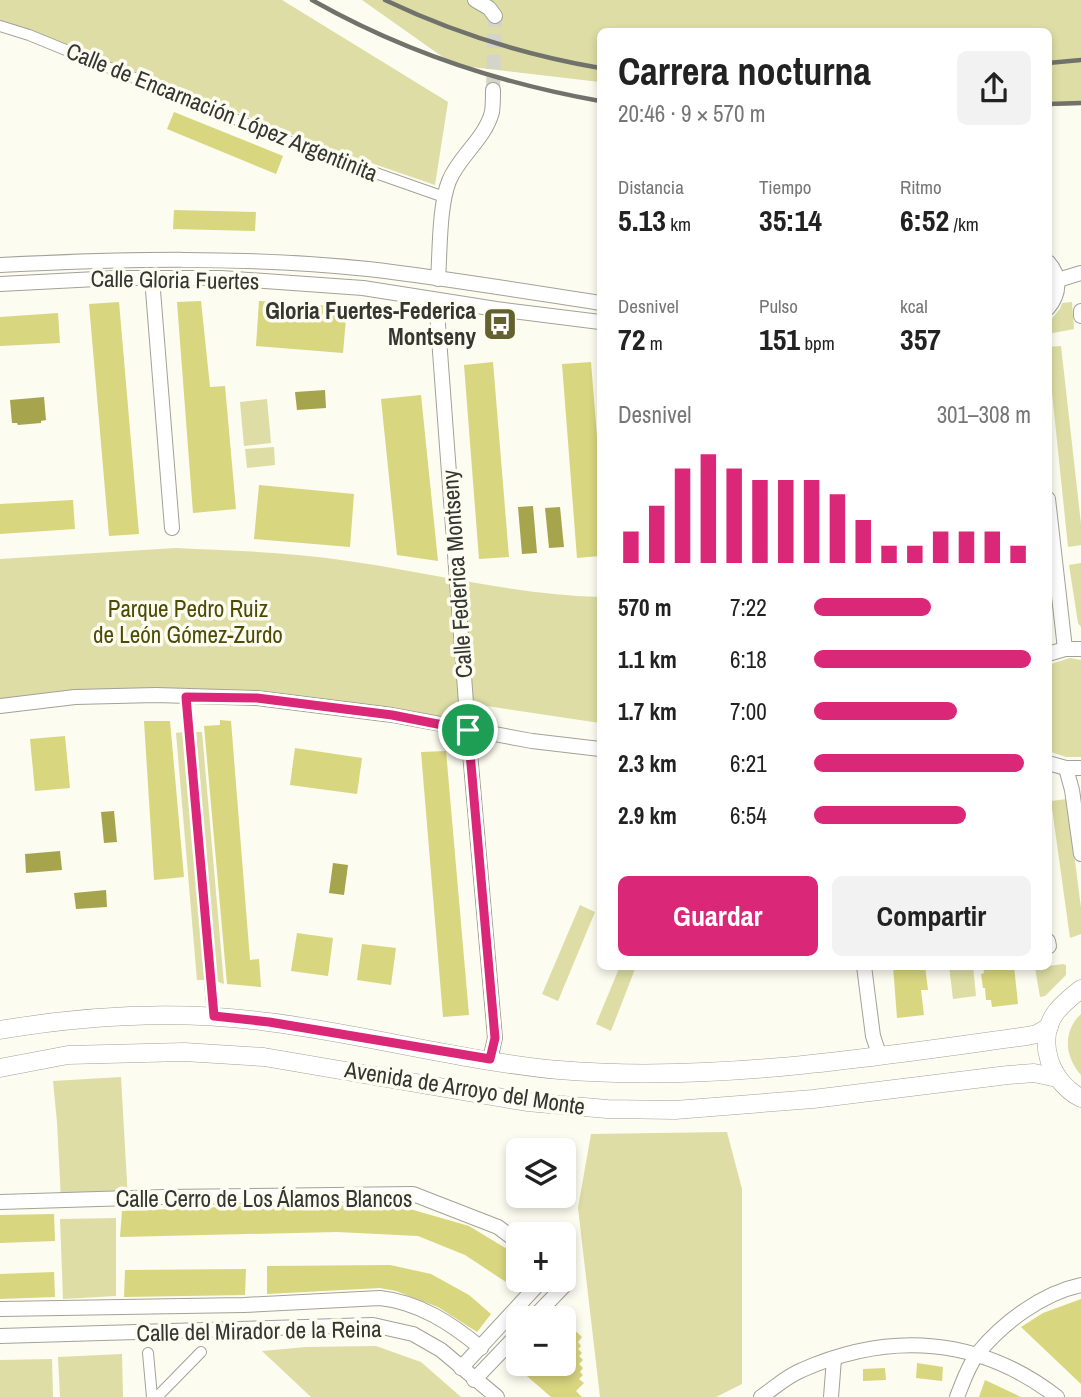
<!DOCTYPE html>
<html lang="es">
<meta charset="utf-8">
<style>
:root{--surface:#fff;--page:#f2f2f2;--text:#222;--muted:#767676;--accent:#db2777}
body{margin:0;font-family:"Archivo Narrow",sans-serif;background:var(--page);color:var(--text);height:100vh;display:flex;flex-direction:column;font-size:26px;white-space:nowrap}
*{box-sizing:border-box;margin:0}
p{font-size:23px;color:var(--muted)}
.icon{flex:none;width:38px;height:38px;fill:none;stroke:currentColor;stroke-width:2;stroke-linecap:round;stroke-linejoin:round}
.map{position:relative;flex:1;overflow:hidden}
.panel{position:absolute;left:597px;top:28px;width:455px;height:942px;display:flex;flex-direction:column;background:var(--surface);border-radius:10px;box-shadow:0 4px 10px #0003}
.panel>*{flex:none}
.fabs{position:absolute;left:506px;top:1138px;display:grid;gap:14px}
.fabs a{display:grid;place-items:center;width:70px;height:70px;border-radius:10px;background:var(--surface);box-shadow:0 4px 10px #0003;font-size:35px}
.pin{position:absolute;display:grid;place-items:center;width:60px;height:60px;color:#fff;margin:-30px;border:4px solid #fff;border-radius:50%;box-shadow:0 2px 7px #0007}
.round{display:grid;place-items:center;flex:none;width:74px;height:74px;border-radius:10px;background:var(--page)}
.head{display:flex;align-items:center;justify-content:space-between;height:119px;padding:0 21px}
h1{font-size:38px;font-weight:700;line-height:52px}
.figures{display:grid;grid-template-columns:repeat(3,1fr);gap:10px;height:119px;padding:7px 21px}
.figures div{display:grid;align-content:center}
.figures b{font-size:30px;font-weight:700}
.figures small{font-size:19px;font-weight:400}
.figures p{font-size:19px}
.chart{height:196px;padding:14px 21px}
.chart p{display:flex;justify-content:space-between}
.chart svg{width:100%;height:126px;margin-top:7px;stroke:var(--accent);stroke-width:6}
.button{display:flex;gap:14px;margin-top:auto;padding:14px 21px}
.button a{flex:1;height:80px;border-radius:10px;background:var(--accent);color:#fff;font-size:28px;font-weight:700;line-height:80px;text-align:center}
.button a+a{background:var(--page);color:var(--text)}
ul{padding:0 21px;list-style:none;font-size:23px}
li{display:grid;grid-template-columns:112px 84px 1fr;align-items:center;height:52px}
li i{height:18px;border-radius:9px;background:var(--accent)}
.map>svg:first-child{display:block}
.green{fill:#dddda5}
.water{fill:#a6a54d}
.building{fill:#d8d67f}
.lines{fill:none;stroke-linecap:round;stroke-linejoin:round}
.minor-tunnel{stroke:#d4d4ca;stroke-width:14;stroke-dasharray:14 7;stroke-linecap:butt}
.pedestrian-casing{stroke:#a2a297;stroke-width:12}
.minor-casing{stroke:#a2a297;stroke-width:16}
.tertiary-casing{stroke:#a2a297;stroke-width:19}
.pedestrian{stroke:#fff;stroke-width:10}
.minor{stroke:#fff;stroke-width:14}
.tertiary{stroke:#fff;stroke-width:18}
.rail{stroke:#72726c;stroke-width:4.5}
.route-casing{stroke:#fff;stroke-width:14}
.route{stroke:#db2777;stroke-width:9}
.labels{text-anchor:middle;stroke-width:7;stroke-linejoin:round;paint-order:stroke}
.street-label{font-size:23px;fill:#353531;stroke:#fcfcf0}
.poi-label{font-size:23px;font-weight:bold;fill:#353531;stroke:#fcfcf0;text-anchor:end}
.park-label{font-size:23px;fill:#4d4b04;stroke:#fcfcf0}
</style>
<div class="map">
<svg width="1081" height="1397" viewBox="0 0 1081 1397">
<rect width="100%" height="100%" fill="#fcfcf0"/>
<!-- green -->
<g class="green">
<path d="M 0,0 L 282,0 L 448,102 L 435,185 L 307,141 L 188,92 L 0,20 Z"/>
<path d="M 362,0 L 1081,0 L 1081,105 L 1048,106 L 1048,32 L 600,32 L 600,82 L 454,65 Z"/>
<path d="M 1072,302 L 1074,329 L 1048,334 L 1048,323 L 1060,309 L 1062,303 Z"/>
<path d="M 1061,346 L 1081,524 L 1081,545 L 1068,547 L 1048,354 L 1048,347 Z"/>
<path d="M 267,399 L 271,443 L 244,446 L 240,402 Z"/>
<path d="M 274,447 L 275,465 L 247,468 L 245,449 Z"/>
<path d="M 176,548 C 216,550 258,551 298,555 C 400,564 498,594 600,597 L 600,723 L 467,703 L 468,730 L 257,698 L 0,706 L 0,559 Z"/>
<path d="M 1081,563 L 1081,627 L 1078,623 L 1069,565 Z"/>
<path d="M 1070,658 L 1081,660 L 1081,757 L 1066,757 L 1048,751 L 1048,665 Z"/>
<path d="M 183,732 L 206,980 L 197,980 L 176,733 Z"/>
<path d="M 196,732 L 202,732 L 224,984 L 216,981 Z"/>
<path d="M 1067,799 L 1081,908 L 1081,934 L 1070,938 L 1051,801 Z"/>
<path d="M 580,905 L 595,912 L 558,1001 L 542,994 Z"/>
<path d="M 1063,964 L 1066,965 L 1066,975 L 1045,996 L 1040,997 L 1035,968 Z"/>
<path d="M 620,966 L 635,969 L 611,1031 L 596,1024 Z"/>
<path d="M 949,966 L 973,966 L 976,996 L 953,999 Z"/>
<path d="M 1081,1014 L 1081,1075 C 1065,1057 1062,1032 1081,1014 Z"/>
<path d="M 121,1077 L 128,1200 L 61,1200 L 57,1122 L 53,1081 Z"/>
<path d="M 727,1132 L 742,1189 L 742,1384 L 716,1397 L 600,1397 L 578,1208 L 591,1134 Z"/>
<path d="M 116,1218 L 116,1296 L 63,1299 L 60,1219 Z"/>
<path d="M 376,1346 L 421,1362 L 461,1397 L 311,1397 L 262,1351 L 306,1347 Z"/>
<path d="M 122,1354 L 123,1397 L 60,1397 L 58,1357 Z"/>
<path d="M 52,1359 L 53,1397 L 0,1397 L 0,1360 Z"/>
</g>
<!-- water -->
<g class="water">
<path d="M 325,390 L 326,408 L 297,410 L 295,392 Z"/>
<path d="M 44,397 L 46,420 L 41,421 L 41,423 L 18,425 L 17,423 L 12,423 L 10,400 Z"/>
<path d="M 533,506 L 537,553 L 522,554 L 518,507 Z"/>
<path d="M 560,507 L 564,547 L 549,548 L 545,508 Z"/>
<path d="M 114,811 L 117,842 L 104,843 L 101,812 Z"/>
<path d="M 60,851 L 62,870 L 26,873 L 25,854 Z"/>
<path d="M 333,863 L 348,865 L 344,895 L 329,893 Z"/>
<path d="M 106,890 L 107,907 L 76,909 L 74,893 Z"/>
</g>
<!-- building -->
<g class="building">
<path d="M 174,112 L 283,156 L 276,174 L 167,129 Z"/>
<path d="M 174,210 L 256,212 L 255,231 L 173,229 Z"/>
<path d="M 201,301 L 210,387 L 225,386 L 236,509 L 193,513 L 177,302 Z"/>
<path d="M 259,301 L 347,307 L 343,353 L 256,346 Z"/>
<path d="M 119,302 L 139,534 L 109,536 L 89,304 Z"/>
<path d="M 58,313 L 60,343 L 0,346 L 0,317 Z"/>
<path d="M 493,362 L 509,557 L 479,559 L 464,365 Z"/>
<path d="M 591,362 L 600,474 L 600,556 L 577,558 L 562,364 Z"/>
<path d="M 421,395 L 438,561 L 397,555 L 381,399 Z"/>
<path d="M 259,485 L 354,494 L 350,547 L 254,539 Z"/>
<path d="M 73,500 L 75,529 L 0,534 L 0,504 Z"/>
<path d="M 220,720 L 231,721 L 250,960 L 259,959 L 261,987 L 227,984 L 204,726 L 220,725 Z"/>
<path d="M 144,721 L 170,721 L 184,877 L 154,880 Z"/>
<path d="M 65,736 L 70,788 L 35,791 L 30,739 Z"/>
<path d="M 295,748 L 362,758 L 357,794 L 290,785 Z"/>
<path d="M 446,751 L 469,1015 L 443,1017 L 421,752 Z"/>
<path d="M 297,933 L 333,938 L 328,976 L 291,971 Z"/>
<path d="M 362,944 L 396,948 L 391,985 L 357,980 Z"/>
<path d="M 893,966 L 925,966 L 928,990 L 921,990 L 924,1015 L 897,1018 Z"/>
<path d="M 983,966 L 1014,966 L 1018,1004 L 992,1007 L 991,1000 L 986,1000 L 985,988 L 983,988 L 981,974 L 984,973 Z"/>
<path d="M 396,1205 L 469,1226 L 507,1249 L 518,1258 L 518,1290 L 465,1255 L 418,1236 L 337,1232 L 120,1237 L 122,1211 L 245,1206 Z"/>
<path d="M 54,1214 L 55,1241 L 0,1243 L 0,1215 Z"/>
<path d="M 390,1265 L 431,1274 L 469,1295 L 491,1314 L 477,1332 L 438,1307 L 396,1291 L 380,1288 L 267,1294 L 267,1266 Z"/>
<path d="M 246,1269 L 245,1295 L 124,1297 L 125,1270 Z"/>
<path d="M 54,1272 L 55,1297 L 0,1299 L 0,1274 Z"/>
<path d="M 1081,1299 L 1081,1384 L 1021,1327 L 1043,1313 Z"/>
<path d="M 564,1320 L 582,1337 L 578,1342 L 581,1346 L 578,1349 L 582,1353 L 579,1356 L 583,1360 L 579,1364 L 583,1368 L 580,1372 L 583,1375 L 579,1379 L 584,1383 L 576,1391 L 582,1397 L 551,1397 L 512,1363 L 564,1363 Z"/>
<path d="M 917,1363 L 943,1367 L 942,1381 L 916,1378 Z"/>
<path d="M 885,1368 L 886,1380 L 863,1381 L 863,1369 Z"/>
<path d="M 985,1380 L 1021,1397 L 979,1397 Z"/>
</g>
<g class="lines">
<!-- minor-tunnel -->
<path class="minor-tunnel" d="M 493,90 L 495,16"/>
<!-- pedestrian casing -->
<g class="pedestrian-casing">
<g id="pedestrian">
<path d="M 0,26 L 29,35 L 313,151 L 444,197"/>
<path d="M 186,697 L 213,1016"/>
<path d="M 148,1353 L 152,1397"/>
<path d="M 157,1397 L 201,1352"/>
</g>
</g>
<!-- minor casing -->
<g class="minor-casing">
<g id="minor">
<path d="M 475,0 L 489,8 L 495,16"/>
<path d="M 1048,262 C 1061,276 1060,294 1048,308"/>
<path d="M 0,265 C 123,259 245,256 368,269 C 445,278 523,291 600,303"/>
<path d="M 152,278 L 172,528"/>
<path d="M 438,279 C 440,252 439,206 449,181 C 459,156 485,139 492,112 C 493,105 493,97 493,90"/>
<path d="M 1058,280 L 1081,273"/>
<path d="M 0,284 L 116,278 L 221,278 L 363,288 L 496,309 L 600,322"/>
<path d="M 431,299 L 437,311 L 468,730 L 495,1038 L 490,1060"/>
<path d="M 1081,311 L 1081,316"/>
<path d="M 1048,499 L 1065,649"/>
<path d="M 1048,654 L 1065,649 L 1081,649"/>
<path d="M 0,706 L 75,697 L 156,695 L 257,698 L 392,715 L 532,741 L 600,749"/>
<path d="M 1048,763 L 1066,768 L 1081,768"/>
<path d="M 1066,768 L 1072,790 L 1081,854"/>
<path d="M 1048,941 L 1049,946"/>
<path d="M 864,966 L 873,1036 L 879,1054"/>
<path d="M 0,1202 L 164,1197 L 413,1194 L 498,1227 L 518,1242"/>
<path d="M 0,1309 L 244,1305 L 380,1298 C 419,1302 452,1324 481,1348"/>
<path d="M 533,1318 L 564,1286 L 560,1279"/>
<path d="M 0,1336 L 373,1325 L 413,1334 L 441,1350 L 497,1397"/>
<path d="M 461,1368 L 543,1279"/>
<path d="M 474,1380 L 518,1334"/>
<path d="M 761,1397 C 774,1388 787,1376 802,1370 C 891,1331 979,1337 1057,1397"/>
<path d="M 831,1397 L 834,1359"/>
<path d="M 957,1397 C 963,1382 968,1366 978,1353 C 1003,1323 1042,1293 1081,1285"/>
</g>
</g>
<!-- tertiary casing -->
<g class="tertiary-casing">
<g id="tertiary">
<path d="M 1081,989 C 1072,996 1063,1003 1056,1012 C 1035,1041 1051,1083 1081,1098"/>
<path d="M 0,1030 C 88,1015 179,1010 268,1022 C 365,1034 462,1061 559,1070 C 714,1083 874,1057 1027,1036 L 1037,1034 L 1049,1027"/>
<path d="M 0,1068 L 68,1055 L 184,1052 L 264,1057 L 527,1102 L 607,1109 L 675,1110 L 813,1099 L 1008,1075 L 1034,1073 L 1057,1078"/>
</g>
</g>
<!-- pedestrian -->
<use href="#pedestrian" class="pedestrian"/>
<!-- minor -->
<use href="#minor" class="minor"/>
<!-- tertiary -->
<use href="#tertiary" class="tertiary"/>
<!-- rail -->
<g class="rail">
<path d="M 312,0 C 402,51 499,83 600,101"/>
<path d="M 385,0 C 454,33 525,55 600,68"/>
<path d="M 1048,63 L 1081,60"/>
<path d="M 1048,104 L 1081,103"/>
</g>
</g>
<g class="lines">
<!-- route casing -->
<g class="route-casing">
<path id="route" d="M 186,697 L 257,698 L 392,715 L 468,730 L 495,1038 L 490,1059 L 269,1022 L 214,1016 Z"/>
</g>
<!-- route -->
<use href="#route" class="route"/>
</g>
<!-- icons -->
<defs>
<g id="bus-square" transform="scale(1.75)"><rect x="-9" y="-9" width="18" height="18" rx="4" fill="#63622f" stroke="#fcfcf0"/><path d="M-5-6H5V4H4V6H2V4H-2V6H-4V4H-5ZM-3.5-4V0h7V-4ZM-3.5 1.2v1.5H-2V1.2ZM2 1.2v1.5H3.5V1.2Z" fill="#fff"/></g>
</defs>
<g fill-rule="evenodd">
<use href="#bus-square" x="500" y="324"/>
</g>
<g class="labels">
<!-- street labels -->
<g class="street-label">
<text transform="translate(222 112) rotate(22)" y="8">Calle de Encarnación López Argentinita</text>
<text transform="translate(175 280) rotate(1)" y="8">Calle Gloria Fuertes</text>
<text transform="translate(457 574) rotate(-94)" y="8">Calle Federica Montseny</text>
<text transform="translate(465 1088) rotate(9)" y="8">Avenida de Arroyo del Monte</text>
<text x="264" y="1207">Calle Cerro de Los Álamos Blancos</text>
<text transform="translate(259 1331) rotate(-1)" y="8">Calle del Mirador de la Reina</text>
</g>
<!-- poi labels -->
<g class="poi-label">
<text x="476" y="319">Gloria Fuertes-Federica<tspan x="476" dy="26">Montseny</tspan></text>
</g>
<!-- park labels -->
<g class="park-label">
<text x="188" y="617">Parque Pedro Ruiz<tspan x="188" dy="26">de León Gómez-Zurdo</tspan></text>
</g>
</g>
</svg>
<div class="fabs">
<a><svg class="icon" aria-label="layers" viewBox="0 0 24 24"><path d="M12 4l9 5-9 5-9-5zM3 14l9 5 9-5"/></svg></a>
<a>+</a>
<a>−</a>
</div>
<div class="pin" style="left:468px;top:730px;background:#1e9e55"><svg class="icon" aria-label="arrive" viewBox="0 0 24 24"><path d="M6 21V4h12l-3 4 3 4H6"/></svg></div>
<section class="panel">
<div class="head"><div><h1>Carrera nocturna</h1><p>20:46 · 9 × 570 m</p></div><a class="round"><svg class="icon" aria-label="share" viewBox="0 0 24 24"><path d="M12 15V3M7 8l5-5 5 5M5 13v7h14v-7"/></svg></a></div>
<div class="figures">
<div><p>Distancia</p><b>5.13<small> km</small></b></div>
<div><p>Tiempo</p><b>35:14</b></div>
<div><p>Ritmo</p><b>6:52<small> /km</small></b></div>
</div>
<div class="figures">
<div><p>Desnivel</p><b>72<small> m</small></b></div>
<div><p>Pulso</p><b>151<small> bpm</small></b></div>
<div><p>kcal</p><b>357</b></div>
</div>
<div class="chart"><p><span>Desnivel</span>301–308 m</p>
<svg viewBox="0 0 160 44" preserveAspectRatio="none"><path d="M5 44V33M15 44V24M25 44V11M35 44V6M45 44V11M55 44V15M65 44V15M75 44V15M85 44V20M95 44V29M105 44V38M115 44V38M125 44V33M135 44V33M145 44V33M155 44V38"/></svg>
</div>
<ul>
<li><b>570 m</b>7:22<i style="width:54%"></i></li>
<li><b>1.1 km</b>6:18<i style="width:100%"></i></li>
<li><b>1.7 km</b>7:00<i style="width:66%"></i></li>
<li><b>2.3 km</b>6:21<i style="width:97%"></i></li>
<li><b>2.9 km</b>6:54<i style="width:70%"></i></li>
</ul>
<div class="button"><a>Guardar</a><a>Compartir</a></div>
</section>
</div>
